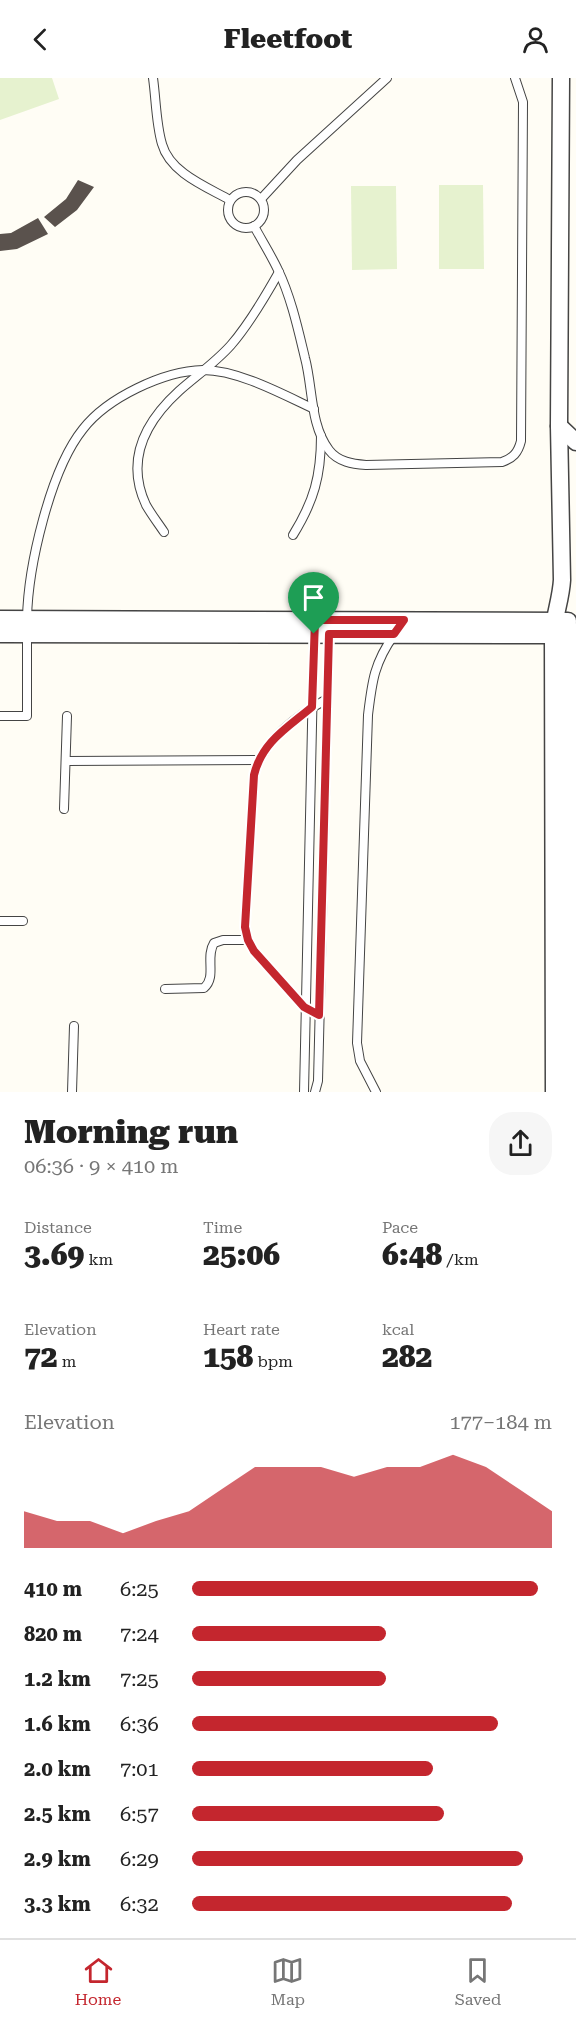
<!DOCTYPE html>
<meta charset="utf-8">
<style>
:root{--surface:#fff;--page:#f6f6f6;--text:#222;--muted:#767676;--line:#e0e0e0;--accent:#c4262e}
body{margin:0;font-family:"Roboto Serif",serif;background:var(--page);color:var(--text);height:100vh;display:flex;flex-direction:column;font-size:22px;white-space:nowrap}
*{box-sizing:border-box;margin:0}
p{font-size:20px;color:var(--muted)}
.icon{flex:none;width:33px;height:33px;fill:none;stroke:currentColor;stroke-width:2;stroke-linecap:round;stroke-linejoin:round}
.map{position:relative;height:1014px;overflow:hidden}
.details{display:flex;flex-direction:column;background:var(--surface);flex:1}
.details>*{flex:none}
.pin{position:absolute;display:grid;place-items:center;width:51px;height:51px;color:#fff;margin:-62px -26px;border-radius:50% 50% 50% 0;rotate:-45deg;box-shadow:0 0 6px #0007}
.pin .icon{rotate:45deg}
.round{display:grid;place-items:center;flex:none;width:63px;height:63px;border-radius:24px;background:var(--page)}
.overview{display:flex;align-items:center;justify-content:space-between;height:102px;padding:0 24px}
h1{font-size:33px;font-weight:800;line-height:45px}
.metrics{display:grid;grid-template-columns:repeat(3,1fr);gap:9px;height:102px;padding:6px 24px}
.metrics div{display:grid;align-content:center}
.metrics b{font-size:30px;font-weight:800}
.metrics small{font-size:16px;font-weight:400}
.metrics p{font-size:16px}
.chart{height:168px;padding:12px 24px}
.chart p{display:flex;justify-content:space-between}
.chart svg{width:100%;height:108px;margin-top:6px;fill:var(--accent);opacity:.7}
ul{padding:0 24px;list-style:none;font-size:20px}
li{display:grid;grid-template-columns:96px 72px 1fr;align-items:center;height:45px}
li i{height:15px;border-radius:8px;background:var(--accent)}
header{display:flex;justify-content:space-between;align-items:center;height:78px;padding:0 24px;background:var(--surface);font-size:27px;font-weight:800}
.dock{display:flex;justify-content:space-around;align-items:center;height:84px;border-top:2px solid var(--line);background:var(--surface);font-size:16px;color:var(--muted)}
.dock a{display:grid;justify-items:center;gap:3px}
.dock .active{color:var(--accent)}
.map>svg:first-child{display:block}
.pitch{fill:#e6f2cf}
.building{fill:#5a524d}
.lines{fill:none;stroke-linecap:round;stroke-linejoin:round}
.service-casing{stroke:#444;stroke-width:10}
.minor-casing{stroke:#444;stroke-width:19}
.service{stroke:#fff;stroke-width:8}
.minor{stroke:#fff;stroke-width:16}
.route-casing{stroke:#fff;stroke-width:12}
.route{stroke:#c4262e;stroke-width:8}
</style>
<header><svg class="icon" aria-label="back" viewBox="0 0 24 24"><path d="M15 5l-7 7 7 7"/></svg>Fleetfoot<svg class="icon" aria-label="person" viewBox="0 0 24 24"><circle cx="12" cy="8" r="4"/><path d="M4 21q1-7 8-7t8 7"/></svg></header>
<div class="map">
<svg width="576" height="1014" viewBox="0 0 576 1014">
<rect width="100%" height="100%" fill="#fffdf5"/>
<!-- pitch -->
<g class="pitch">
<path d="M 0,0 L 52,0 L 59,21 L 0,42 Z"/>
<path d="M 439,107 L 483,107 L 484,191 L 439,191 Z"/>
<path d="M 351,108 L 396,108 L 397,191 L 352,192 Z"/>
</g>
<!-- building -->
<g class="building">
<path d="M 78,102 L 94,109 L 77,132 L 55,149 L 44,139 L 66,121 Z"/>
<path d="M 38,140 L 48,156 L 17,171 L 0,173 L 0,156 L 11,155 Z"/>
</g>
<g class="lines">
<!-- service casing -->
<g class="service-casing">
<g id="service">
<path d="M 153,0 C 156,21 156,46 162,66 C 170,95 207,109 230,122"/>
<circle cx="246" cy="132" r="18"/>
<path d="M 261,121 L 297,82 L 387,0"/>
<path d="M 254,148 C 262,163 271,177 278,192 C 291,219 298,251 305,280 C 313,310 310,347 329,372 C 338,384 353,386 366,387 L 502,384 C 513,380 518,375 521,363 L 523,24 L 515,0"/>
<path d="M 164,454 C 158,445 151,436 146,427 C 125,382 145,344 179,313 C 196,298 216,284 231,267 C 250,245 265,219 279,194"/>
<path d="M 293,457 C 314,423 321,398 321,358"/>
<path d="M 27,541 C 28,489 50,392 83,351 C 107,320 163,293 203,292 C 238,292 282,316 314,331"/>
<path d="M 0,638 L 27,638 L 27,556"/>
<path d="M 66,683 L 258,682"/>
<path d="M 64,731 L 67,638"/>
<path d="M 0,843 L 23,843"/>
<path d="M 165,911 L 204,910 C 217,899 205,879 214,865 L 223,862 L 248,862"/>
<path d="M 319,937 L 304,929 L 254,873 L 248,862 L 245,849 L 254,697 C 263,663 296,638 327,621"/>
<path d="M 72,1014 L 74,948"/>
<path d="M 304,1014 L 314,556"/>
<path d="M 315,1014 L 318,1003 L 329,556"/>
<path d="M 376,1014 L 360,983 L 357,965 L 368,637 C 372,604 374,585 394,557"/>
</g>
</g>
<!-- minor casing -->
<g class="minor-casing">
<g id="minor">
<path d="M 559,348 L 576,364"/>
<path d="M 0,541 L 568,543"/>
<path d="M 568,546 L 569,1014"/>
<path d="M 0,556 L 568,557"/>
<path d="M 554,1014 L 553,557 C 554,538 561,521 562,502 L 559,348 L 561,0"/>
</g>
</g>
<!-- service -->
<use href="#service" class="service"/>
<!-- minor -->
<use href="#minor" class="minor"/>
</g>
<g class="lines">
<!-- route casing -->
<g class="route-casing">
<path id="route" d="M 315,542 L 404,542 L 394,556 L 329,556 L 319,937 L 304,929 L 254,873 L 248,862 L 245,849 L 254,697 C 262,664 287,650 312,629 Z"/>
</g>
<!-- route -->
<use href="#route" class="route"/>
</g>
</svg>
<div class="pin" style="left:314px;top:556px;background:#1e9e55"><svg class="icon" aria-label="arrive" viewBox="0 0 24 24"><path d="M6 21V4h12l-3 4 3 4H6"/></svg></div>
</div>
<section class="details">
<div class="overview"><div><h1>Morning run</h1><p>06:36 · 9 × 410 m</p></div><a class="round"><svg class="icon" aria-label="share" viewBox="0 0 24 24"><path d="M12 15V3M7 8l5-5 5 5M5 13v7h14v-7"/></svg></a></div>
<div class="metrics">
<div><p>Distance</p><b>3.69<small> km</small></b></div>
<div><p>Time</p><b>25:06</b></div>
<div><p>Pace</p><b>6:48<small> /km</small></b></div>
</div>
<div class="metrics">
<div><p>Elevation</p><b>72<small> m</small></b></div>
<div><p>Heart rate</p><b>158<small> bpm</small></b></div>
<div><p>kcal</p><b>282</b></div>
</div>
<div class="chart"><p><span>Elevation</span>177–184 m</p>
<svg viewBox="0 0 160 44" preserveAspectRatio="none"><path d="M0 44V29L10 33L20 33L30 38L40 33L50 29L60 20L70 11L80 11L90 11L100 15L110 11L120 11L130 6L140 11L150 20L160 29V44z"/></svg>
</div>
<ul>
<li><b>410 m</b>6:25<i style="width:96%"></i></li>
<li><b>820 m</b>7:24<i style="width:54%"></i></li>
<li><b>1.2 km</b>7:25<i style="width:54%"></i></li>
<li><b>1.6 km</b>6:36<i style="width:85%"></i></li>
<li><b>2.0 km</b>7:01<i style="width:67%"></i></li>
<li><b>2.5 km</b>6:57<i style="width:70%"></i></li>
<li><b>2.9 km</b>6:29<i style="width:92%"></i></li>
<li><b>3.3 km</b>6:32<i style="width:89%"></i></li>
</ul>
</section>
<nav class="dock">
<a class="active"><svg class="icon" aria-label="home" viewBox="0 0 24 24"><path d="M3 11l9-7 9 7M6 9v11h12V9"/></svg>Home</a>
<a><svg class="icon" aria-label="map" viewBox="0 0 24 24"><path d="M3 6l6-2 6 2 6-2v14l-6 2-6-2-6 2zM9 4v14M15 6v14"/></svg>Map</a>
<a><svg class="icon" aria-label="saved" viewBox="0 0 24 24"><path d="M7 4h10v16l-5-4-5 4z"/></svg>Saved</a>
</nav>
